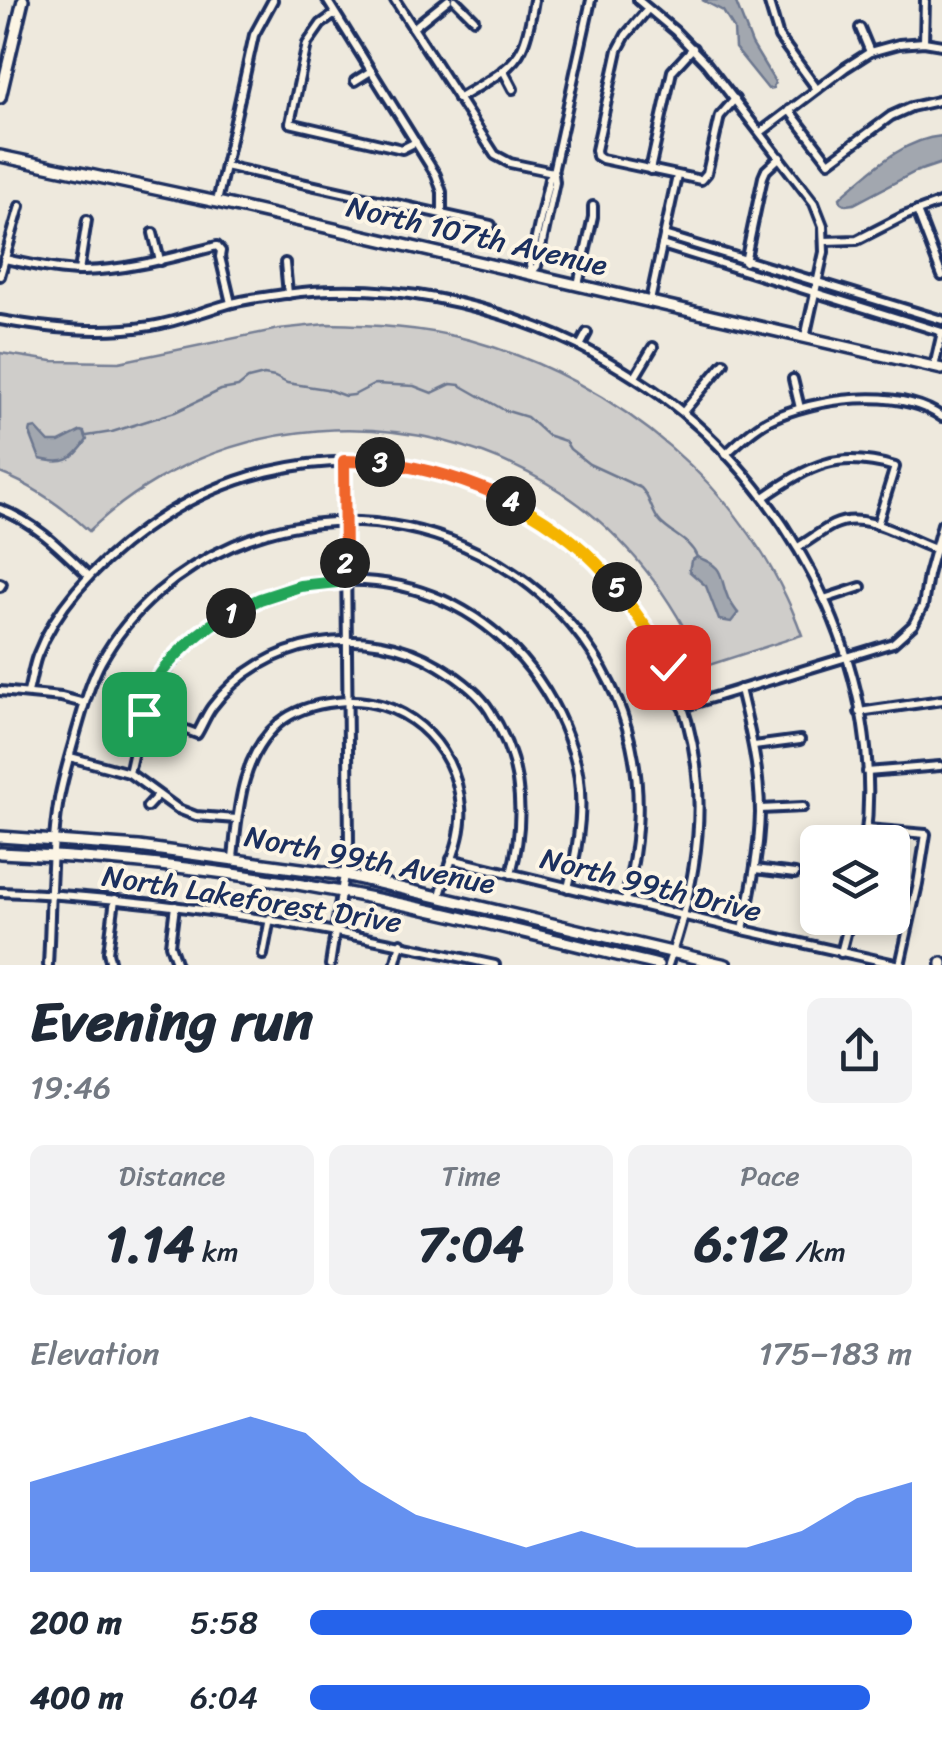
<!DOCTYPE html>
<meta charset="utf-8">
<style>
:root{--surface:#fff;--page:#f2f2f3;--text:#1f2937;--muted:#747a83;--accent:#2563eb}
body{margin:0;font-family:Sriracha,sans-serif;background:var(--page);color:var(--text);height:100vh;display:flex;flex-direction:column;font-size:38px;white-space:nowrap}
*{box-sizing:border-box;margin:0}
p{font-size:32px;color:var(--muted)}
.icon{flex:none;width:55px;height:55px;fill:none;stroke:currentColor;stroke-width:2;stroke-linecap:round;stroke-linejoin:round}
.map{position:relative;height:965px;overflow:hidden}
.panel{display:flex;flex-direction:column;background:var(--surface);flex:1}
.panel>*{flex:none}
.tools{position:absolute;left:800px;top:825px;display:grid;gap:20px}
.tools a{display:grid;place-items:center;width:110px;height:110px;border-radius:15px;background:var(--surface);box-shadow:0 5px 15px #0003;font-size:50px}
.pin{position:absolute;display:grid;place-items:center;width:85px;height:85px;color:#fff;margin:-42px;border-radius:20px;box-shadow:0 5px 15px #0006}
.km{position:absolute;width:50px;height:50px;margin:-25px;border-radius:50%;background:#222;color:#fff;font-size:28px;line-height:50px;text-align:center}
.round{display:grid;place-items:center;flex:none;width:105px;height:105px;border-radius:15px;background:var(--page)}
.summary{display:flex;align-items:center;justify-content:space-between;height:170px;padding:0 30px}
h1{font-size:55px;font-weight:700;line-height:75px}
.metrics{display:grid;grid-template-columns:repeat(3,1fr);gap:15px;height:170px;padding:10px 30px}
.metrics div{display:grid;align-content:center;border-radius:15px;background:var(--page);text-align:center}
.metrics b{font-size:50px;font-weight:700}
.metrics small{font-size:28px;font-weight:400}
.metrics p{font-size:28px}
.chart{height:280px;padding:20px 30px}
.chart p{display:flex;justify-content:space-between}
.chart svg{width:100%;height:180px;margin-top:10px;fill:var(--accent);opacity:.7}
ul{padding:0 30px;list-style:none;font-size:32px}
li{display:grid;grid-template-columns:160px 120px 1fr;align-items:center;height:75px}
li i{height:25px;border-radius:12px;background:var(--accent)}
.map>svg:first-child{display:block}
.green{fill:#cfcdca;stroke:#757e94;stroke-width:2.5}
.water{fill:#a2a7af;stroke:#6c778f;stroke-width:2.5}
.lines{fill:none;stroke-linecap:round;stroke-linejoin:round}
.stream{stroke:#6c778f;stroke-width:2.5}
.minor-casing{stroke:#1b2f5e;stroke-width:14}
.major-casing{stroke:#1b2f5e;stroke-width:16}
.minor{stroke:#fcf5e5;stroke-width:6}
.major{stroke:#fcf5e5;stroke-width:9}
.split-1-casing{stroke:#fff;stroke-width:20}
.split-2-casing{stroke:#fff;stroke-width:20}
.split-3-casing{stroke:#fff;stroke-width:20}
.split-4-casing{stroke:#fff;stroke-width:20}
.split-5-casing{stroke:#fff;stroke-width:20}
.split-6-casing{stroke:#fff;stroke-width:20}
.split-1{stroke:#22a559;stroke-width:12}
.split-2{stroke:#22a559;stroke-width:12}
.split-3{stroke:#f0652b;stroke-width:12}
.split-4{stroke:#f0652b;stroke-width:12}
.split-5{stroke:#f5b400;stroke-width:12}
.split-6{stroke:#f5b400;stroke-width:12}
.labels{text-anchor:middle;stroke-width:8;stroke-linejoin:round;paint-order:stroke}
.street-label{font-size:30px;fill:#1b2f5e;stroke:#fcf5e5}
</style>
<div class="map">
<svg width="942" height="965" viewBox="0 0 942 965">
<rect width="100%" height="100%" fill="#eee9dd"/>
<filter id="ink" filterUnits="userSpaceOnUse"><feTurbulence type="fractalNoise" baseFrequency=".01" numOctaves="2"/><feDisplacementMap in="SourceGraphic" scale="20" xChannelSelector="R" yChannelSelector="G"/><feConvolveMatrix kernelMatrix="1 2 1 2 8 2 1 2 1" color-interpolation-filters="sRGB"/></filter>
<g filter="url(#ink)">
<!-- green -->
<path class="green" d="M 326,324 C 374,325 423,327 470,340 C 617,380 750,490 802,635 L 703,667 C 674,598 624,533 561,492 C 415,397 216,410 89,531 C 62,506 34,486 0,473 L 0,353 L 52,361 L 119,362 L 279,329 Z"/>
<!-- water -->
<g class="water">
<path d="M 702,0 L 735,0 L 752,44 L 775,82 L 773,88 L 768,89 L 735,48 L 734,29 L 723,11 Z"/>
<path d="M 942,136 L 942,163 L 915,172 L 854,204 L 846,205 L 841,202 L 840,198 L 846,192 C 873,169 904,139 942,136 Z"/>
<path d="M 36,428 L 49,442 L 59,442 L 81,431 L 84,432 L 87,440 C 73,461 65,465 40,459 L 30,433 L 31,429 Z"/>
<path d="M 697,557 C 727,568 718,575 728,598 C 729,600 736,611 738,613 L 731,622 L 719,620 L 706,586 L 689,571 L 691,561 Z"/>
<path d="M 61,846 L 111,847 L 337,878 L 335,887 L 61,853 Z"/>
<path d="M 351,883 L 399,890 L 665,953 L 664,962 L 349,890 Z"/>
</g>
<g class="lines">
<!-- stream -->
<path class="stream" d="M 87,436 L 112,432 L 175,412 L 221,390 L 238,387 L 248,379 L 264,375 L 275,377 L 287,383 L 326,389 L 345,396 L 354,395 L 375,384 L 414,386 L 432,393 L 451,384 L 460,385 L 504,410 L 527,417 L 547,435 L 565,441 L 570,449 L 589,464 L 641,488 C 651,498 651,513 661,523 C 674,536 690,540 697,557"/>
<!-- minor casing -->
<g class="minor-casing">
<g id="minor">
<path d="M 327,0 L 436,175 L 442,192 L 442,214"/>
<path d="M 395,0 L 495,155 L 510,163 L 553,172"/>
<path d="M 455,0 L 474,19"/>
<path d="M 638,0 L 675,31 L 706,63 L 814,203 L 823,226 L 824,252 L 805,338"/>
<path d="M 768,0 L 779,37 L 817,89"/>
<path d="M 648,9 L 626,35 L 618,50 L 596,150 L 597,156 L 602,159 L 701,180 L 707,173 L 720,116 L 735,99"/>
<path d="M 335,14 L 321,24 L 307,44 L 290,123 L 402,149 L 416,142"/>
<path d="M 413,28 L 448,0"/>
<path d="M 860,28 L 870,52"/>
<path d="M 924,42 L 925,0"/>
<path d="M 503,70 L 513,89"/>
<path d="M 355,81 L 371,71"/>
<path d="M 458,99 C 479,85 511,72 522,48 C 529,34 531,16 534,0"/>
<path d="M 789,110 L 829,162 L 891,116 L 911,107 L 942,100"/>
<path d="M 761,132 L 845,68 L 870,52 L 899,44 L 924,42 L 942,45"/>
<path d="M 225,166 L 491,225"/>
<path d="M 650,170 L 672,71 L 693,48"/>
<path d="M 217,202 L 254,35 L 273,0"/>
<path d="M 917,211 L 942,276"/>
<path d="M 153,233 L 160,261"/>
<path d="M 664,235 L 942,320"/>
<path d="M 824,241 L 857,240 L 904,216 L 942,202"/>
<path d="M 662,245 L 942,332"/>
<path d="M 4,259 C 30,264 57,271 83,271 C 129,270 173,257 217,246 L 221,251 L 220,257 L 231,303"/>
<path d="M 745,262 L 763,177 L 766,170 L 780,157"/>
<path d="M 285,263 L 288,294"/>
<path d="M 79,271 L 87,220"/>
<path d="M 532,272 L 537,266 L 555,182 L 554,174"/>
<path d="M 532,274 L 530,265 L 549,179 L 553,172 L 591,0"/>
<path d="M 0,276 L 20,206"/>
<path d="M 578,285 L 593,217 L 593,206"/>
<path d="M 650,301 L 677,176"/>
<path d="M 0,320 C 51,329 100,334 151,326 C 176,322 201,312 225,305 C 244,299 265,297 285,294 C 386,280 488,302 580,346 L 587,333"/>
<path d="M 580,346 C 616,365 651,386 682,412 C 804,513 886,683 865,842"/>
<path d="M 934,367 L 942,332"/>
<path d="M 635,377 L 653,347"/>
<path d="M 793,379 L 800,408"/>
<path d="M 683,412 L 724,363"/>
<path d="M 726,454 C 739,442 753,428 769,420 C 815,398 898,386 942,417"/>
<path d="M 764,497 C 811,465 837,450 895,467 L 877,525"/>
<path d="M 0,509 C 36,523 61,549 89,576"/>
<path d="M 798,547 C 810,540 821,531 833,525 C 868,508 909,543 942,551"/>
<path d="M 0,583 L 2,584 L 0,587"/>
<path d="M 824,599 L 861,587"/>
<path d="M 740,689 C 750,730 760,771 760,813 C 759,853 751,891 743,930"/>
<path d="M 0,691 L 61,697 L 84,703"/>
<path d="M 28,692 C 31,681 33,667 37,656 C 57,604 99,562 143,530 C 297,417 511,446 627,600 C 663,648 688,704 696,765 C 705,834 690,900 668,965"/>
<path d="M 682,707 L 893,643 L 913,625 L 923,606 L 928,575 L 942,524"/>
<path d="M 859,712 L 942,700"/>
<path d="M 144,714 L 197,734 C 202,726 206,715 212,707 C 264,637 366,621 439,666 C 457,677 479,693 490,711 C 523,762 526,817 511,874"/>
<path d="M 754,746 L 800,740"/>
<path d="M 70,757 L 129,773 L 178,809 L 196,816 L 237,819"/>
<path d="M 867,772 L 940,766"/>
<path d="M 129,773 C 136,744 141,711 154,685 C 157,679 163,673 168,667 C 192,638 211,623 245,606 C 382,540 528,608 573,752 C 587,795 579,845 568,888"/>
<path d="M 147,807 L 158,795"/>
<path d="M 760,809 L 803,807"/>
<path d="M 233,858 C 238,812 240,757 279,723 C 295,710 316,704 336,702 C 401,693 456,742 461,807 C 464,838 447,867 440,896"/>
<path d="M 451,859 L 743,930 L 900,965 L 918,884 L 926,834 L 867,829"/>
<path d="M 755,869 L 795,874"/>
<path d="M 0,892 C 171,898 328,928 495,965"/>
<path d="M 175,906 L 170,945 L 177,965"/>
<path d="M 841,953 L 850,918"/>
<path d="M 263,955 L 270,918"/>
<path d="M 48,965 C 51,911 50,853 59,799 C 63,777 70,755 76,733 C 83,710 89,684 101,662 C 130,609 179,569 234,545 C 396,475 592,570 631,744 C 643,798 638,848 625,901"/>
<path d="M 111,965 L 108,952 L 115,899"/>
<path d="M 330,965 L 349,842 L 345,461"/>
<path d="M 395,965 L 401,943"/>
</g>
</g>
<!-- major casing -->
<g class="major-casing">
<g id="major">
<path d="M 0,98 L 23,0"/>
<path d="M 0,156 L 217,202 L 942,369"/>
<path d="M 0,837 L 139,847 L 345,875 L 726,965"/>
<path d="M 0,853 C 116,858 233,871 347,893 C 451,913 555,940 658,965"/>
<path d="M 942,965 L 942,963"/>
</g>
</g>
<!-- minor -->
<use href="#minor" class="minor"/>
<!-- major -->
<use href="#major" class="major"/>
</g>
</g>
<g class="lines" filter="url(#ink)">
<!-- split-1 casing -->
<g class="split-1-casing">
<path id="split-1" d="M 144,714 C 148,704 150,692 155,683 C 169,657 205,626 231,613"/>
</g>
<!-- split-2 casing -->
<g class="split-2-casing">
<path id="split-2" d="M 231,613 L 260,599 L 300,586 L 346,581 L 345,563"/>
</g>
<!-- split-3 casing -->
<g class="split-3-casing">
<path id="split-3" d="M 345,563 L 344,461 L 380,462"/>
</g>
<!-- split-4 casing -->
<g class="split-4-casing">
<path id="split-4" d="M 380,462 C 427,468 468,480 511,501"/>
</g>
<!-- split-5 casing -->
<g class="split-5-casing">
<path id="split-5" d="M 511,501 C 551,522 589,550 617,587"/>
</g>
<!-- split-6 casing -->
<g class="split-6-casing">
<path id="split-6" d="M 617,587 L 654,639 L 668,667"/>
</g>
<!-- split-1 -->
<use href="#split-1" class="split-1"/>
<!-- split-2 -->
<use href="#split-2" class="split-2"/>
<!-- split-3 -->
<use href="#split-3" class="split-3"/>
<!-- split-4 -->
<use href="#split-4" class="split-4"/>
<!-- split-5 -->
<use href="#split-5" class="split-5"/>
<!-- split-6 -->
<use href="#split-6" class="split-6"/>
</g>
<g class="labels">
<!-- street labels -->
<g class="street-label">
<text transform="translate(477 236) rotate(13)" y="10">North 107th Avenue</text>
<text transform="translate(370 860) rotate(11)" y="10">North 99th Avenue</text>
<text transform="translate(651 885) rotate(14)" y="10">North 99th Drive</text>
<text transform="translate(252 899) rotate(9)" y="10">North Lakeforest Drive</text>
</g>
</g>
</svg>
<div class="tools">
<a><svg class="icon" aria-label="layers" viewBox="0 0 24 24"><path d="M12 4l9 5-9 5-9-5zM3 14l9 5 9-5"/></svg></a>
</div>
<div class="pin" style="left:144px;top:714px;background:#1e9e55"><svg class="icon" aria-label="arrive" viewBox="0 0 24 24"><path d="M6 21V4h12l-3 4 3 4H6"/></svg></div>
<div class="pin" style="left:668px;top:667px;background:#d93025"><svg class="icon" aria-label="check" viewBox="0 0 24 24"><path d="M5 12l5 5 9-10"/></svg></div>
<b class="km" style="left:231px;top:613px">1</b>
<b class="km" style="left:345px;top:563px">2</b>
<b class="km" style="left:380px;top:462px">3</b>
<b class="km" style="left:511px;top:501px">4</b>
<b class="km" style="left:617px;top:587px">5</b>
</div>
<section class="panel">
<div class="summary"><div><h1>Evening run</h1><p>19:46</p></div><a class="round"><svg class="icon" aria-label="share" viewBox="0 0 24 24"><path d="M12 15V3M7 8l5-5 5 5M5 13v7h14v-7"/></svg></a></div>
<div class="metrics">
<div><p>Distance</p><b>1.14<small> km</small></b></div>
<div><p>Time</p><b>7:04</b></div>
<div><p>Pace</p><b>6:12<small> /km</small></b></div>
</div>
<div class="chart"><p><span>Elevation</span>175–183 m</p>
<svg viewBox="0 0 160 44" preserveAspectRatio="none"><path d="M0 44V22L10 18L20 14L30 10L40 6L50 10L60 22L70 30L80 34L90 38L100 34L110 38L120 38L130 38L140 34L150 26L160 22V44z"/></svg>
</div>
<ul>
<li><b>200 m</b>5:58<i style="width:100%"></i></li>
<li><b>400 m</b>6:04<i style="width:93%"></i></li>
</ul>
</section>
